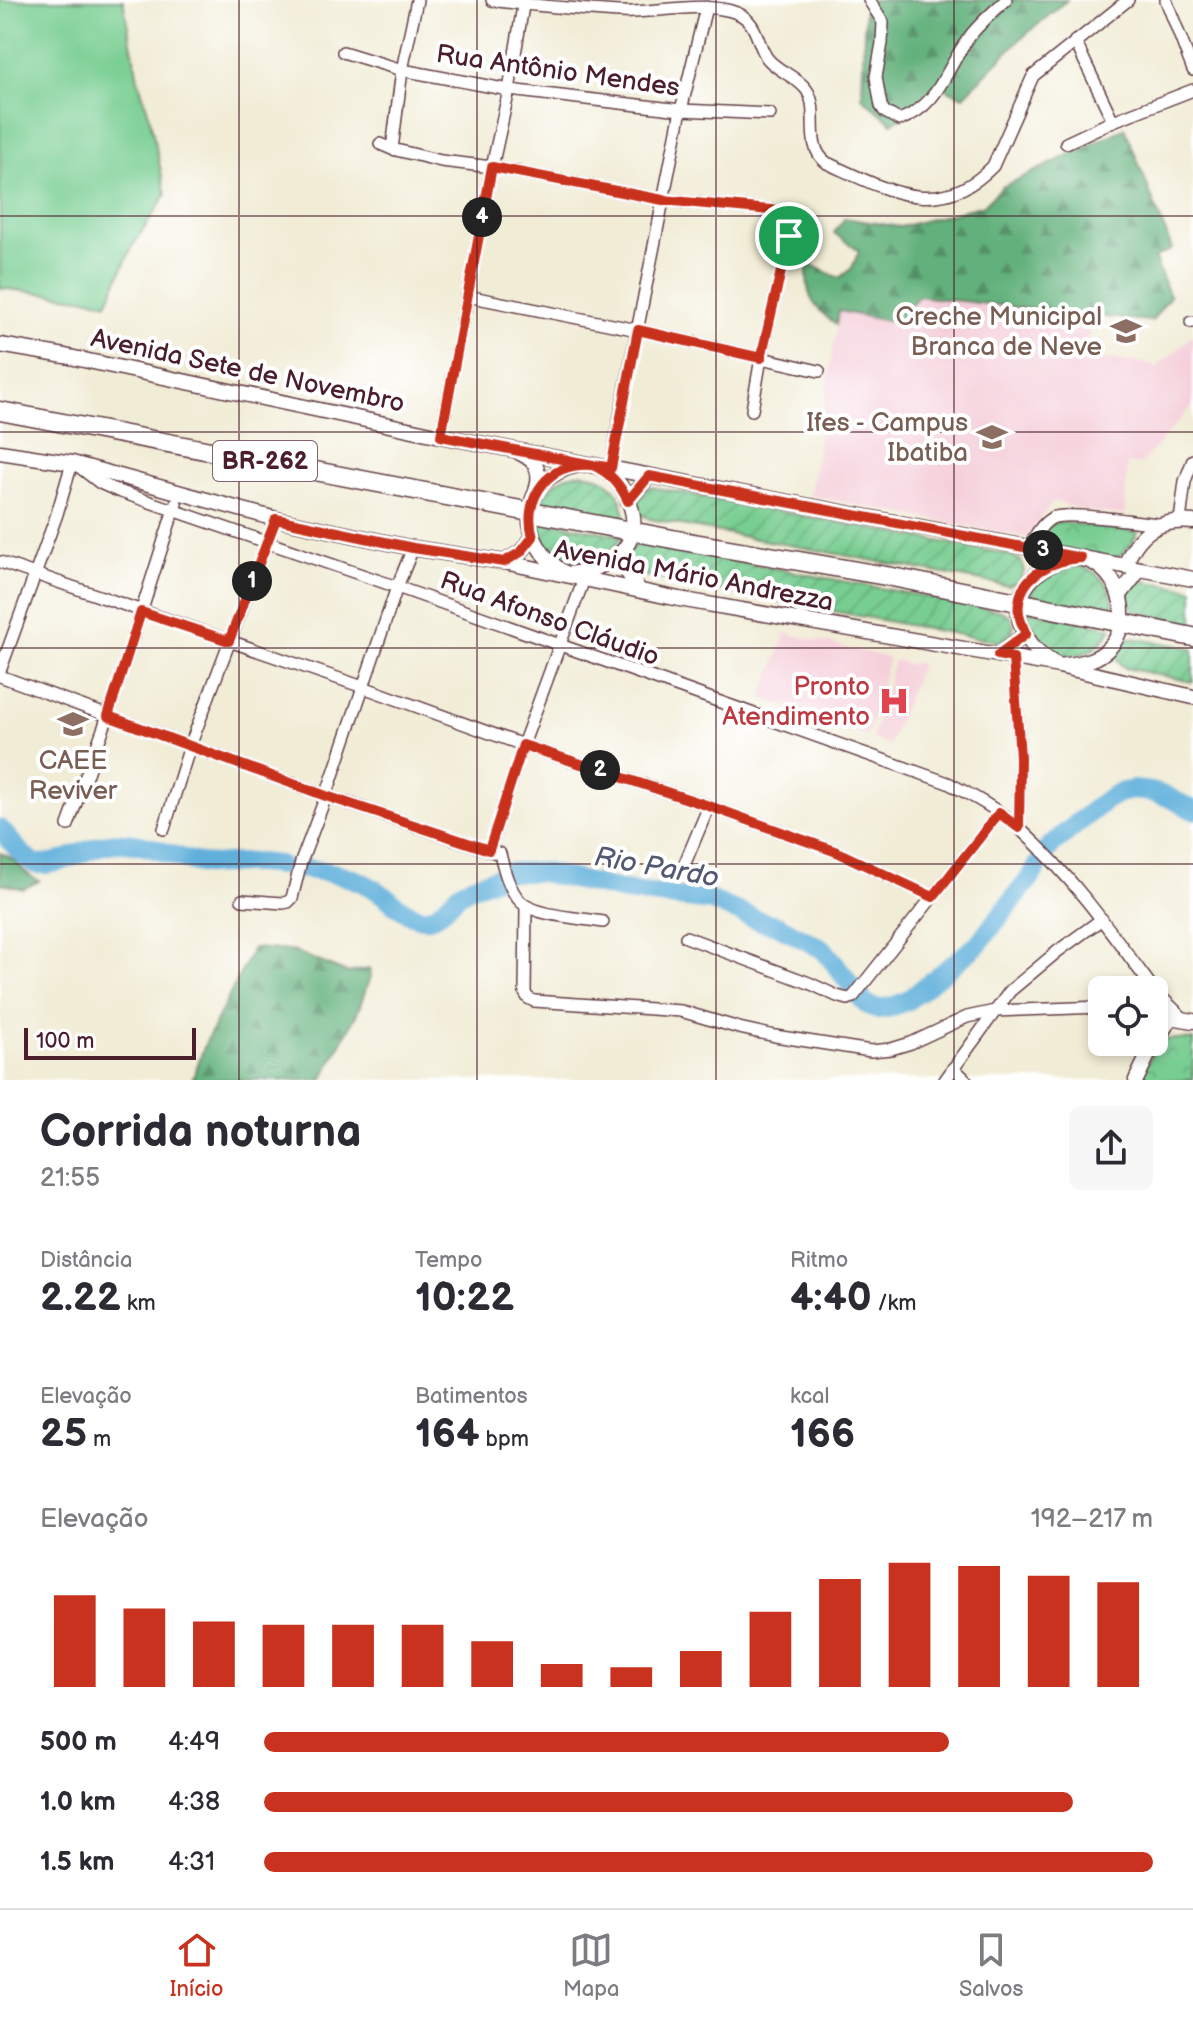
<!DOCTYPE html>
<html lang="pt">
<meta charset="utf-8">
<style>
:root{--surface:#fff;--page:#f7f7f7;--text:#2b2b33;--muted:#7c7c81;--line:#e1e1e2;--accent:#c8321e}
body{margin:0;font-family:"Balsamiq Sans",sans-serif;background:var(--page);color:var(--text);height:100vh;display:flex;flex-direction:column;font-size:30px;white-space:nowrap}
*{box-sizing:border-box;margin:0}
p{font-size:26px;color:var(--muted)}
.icon{flex:none;width:44px;height:44px;fill:none;stroke:currentColor;stroke-width:2;stroke-linecap:round;stroke-linejoin:round}
.map{position:relative;height:1080px;overflow:hidden}
.drawer{display:flex;flex-direction:column;background:var(--surface);flex:1}
.drawer>*{flex:none}
.tools{position:absolute;left:1088px;top:976px;display:grid;gap:16px}
.tools a{display:grid;place-items:center;width:80px;height:80px;border-radius:12px;background:var(--surface);box-shadow:0 4px 12px #0003;font-size:40px}
.scale{position:absolute;left:24px;bottom:20px;width:172px;box-sizing:border-box;padding-left:8px;border:4px solid #4a1f2b;border-top:0;font-size:22px;line-height:28px;white-space:nowrap;color:#4a1f2b;-webkit-text-stroke:6px #fff;paint-order:stroke}
.pin{position:absolute;display:grid;place-items:center;width:68px;height:68px;color:#fff;margin:-34px;border:4px solid #fff;border-radius:50%;box-shadow:0 2px 8px #0007}
.km{position:absolute;width:40px;height:40px;margin:-20px;border-radius:50%;background:#222;color:#fff;font-size:22px;line-height:40px;text-align:center}
.round{display:grid;place-items:center;flex:none;width:84px;height:84px;border-radius:12px;background:var(--page)}
.summary{display:flex;align-items:center;justify-content:space-between;height:136px;padding:0 40px}
h1{font-size:44px;font-weight:800;line-height:60px}
.stats{display:grid;grid-template-columns:repeat(3,1fr);gap:12px;height:136px;padding:8px 40px}
.stats div{display:grid;align-content:center}
.stats b{font-size:40px;font-weight:800}
.stats small{font-size:22px;font-weight:400}
.stats p{font-size:22px}
.chart{height:224px;padding:16px 40px}
.chart p{display:flex;justify-content:space-between}
.chart svg{width:100%;height:144px;margin-top:8px;stroke:var(--accent);stroke-width:6}
ul{padding:0 40px;list-style:none;font-size:26px}
li{display:grid;grid-template-columns:128px 96px 1fr;align-items:center;height:60px}
li i{height:20px;border-radius:10px;background:var(--accent)}
.tab-bar{display:flex;justify-content:space-around;align-items:center;height:112px;border-top:2px solid var(--line);background:var(--surface);font-size:22px;color:var(--muted)}
.tab-bar a{display:grid;justify-items:center;gap:4px}
.tab-bar .on{color:var(--accent)}
.map>svg:first-child{display:block}
.built{fill:#f5cfda}
.grass{fill:#78ce92;stroke:#61765e;stroke-width:2}
.forest{fill:url(#forest-firs);stroke:#566854;stroke-width:2}
.park{fill:url(#park-crowns);stroke:#61765e;stroke-width:2}
.garden{fill:url(#garden-furrows);stroke:#61765e;stroke-width:2}
.lines{fill:none;stroke-linecap:round;stroke-linejoin:round}
.river{stroke:#61b0db;stroke-width:20}
.minor-casing{stroke:#633e44;stroke-width:14}
.tertiary-casing{stroke:#633e44;stroke-width:17}
.trunk-casing{stroke:#633e44;stroke-width:21}
.minor{stroke:#fff;stroke-width:11}
.tertiary{stroke:#fff;stroke-width:14}
.trunk{stroke:#fff;stroke-width:18}
.route-casing{stroke:#fff;stroke-width:16}
.route{stroke:#c8321e;stroke-width:10}
.grid{fill:none;stroke:#4a1f2b;stroke-width:2;stroke-opacity:0.55}
.labels{text-anchor:middle;stroke-width:8;stroke-linejoin:round;paint-order:stroke}
.shield{fill:#fff;stroke:#80626b;stroke-width:2}
.shield-label{font-size:24px;font-weight:bold;fill:#4a1f2b}
.street-label{font-size:26px;fill:#4a1f2b;stroke:#fff}
.education-label{font-size:26px;fill:#785e54;stroke:#fff;text-anchor:end}
.health-label{font-size:26px;fill:#be3a42;stroke:#fff;text-anchor:end}
.water-label{font-size:28px;font-style:italic;fill:#535971;stroke:#fff}
</style>
<div class="map">
<svg width="1193" height="1080" viewBox="0 0 1193 1080">
<defs>
<pattern id="forest-firs" width="22" height="20" patternUnits="userSpaceOnUse" patternTransform="scale(2)"><rect width="22" height="20" fill="#62b17c"/><path d="M5 1l3.5 6h-7zM16 11l3.5 6h-7z" fill="#538f66"/></pattern>
<pattern id="park-crowns" width="20" height="18" patternUnits="userSpaceOnUse" patternTransform="scale(2)"><rect width="20" height="18" fill="#78ce92"/><path d="M2 6a3 3 0 1 1 6 0M12 15a3 3 0 1 1 6 0" fill="none" stroke="#69b07e"/></pattern>
<pattern id="garden-furrows" width="10" height="10" patternUnits="userSpaceOnUse" patternTransform="scale(2)"><rect width="10" height="10" fill="#78ce92"/><path d="M-1 1l2-2M0 10L10 0M9 11l2-2" fill="none" stroke="#69b07e"/></pattern>
</defs>
<rect width="100%" height="100%" fill="#fff"/>
<filter id="ink" filterUnits="userSpaceOnUse"><feTurbulence type="fractalNoise" baseFrequency=".0125" numOctaves="2"/><feDisplacementMap in="SourceGraphic" scale="16" xChannelSelector="R" yChannelSelector="G"/><feConvolveMatrix kernelMatrix="1 2 1 2 8 2 1 2 1" color-interpolation-filters="sRGB"/></filter>
<filter id="wash" filterUnits="userSpaceOnUse"><feTurbulence type="fractalNoise" baseFrequency=".006" numOctaves="4" result="noise"/><feDisplacementMap in="SourceGraphic" scale="32" xChannelSelector="R" yChannelSelector="G"/><feGaussianBlur stdDeviation="1.8" result="paint"/><feColorMatrix in="noise" values="0 0 0 0 0 0 0 0 0 0 0 0 0 0 0 0 0 1.4 0 .05"/><feComposite in="paint" operator="in"/></filter>
<g filter="url(#wash)">
<rect width="100%" height="100%" fill="#f1ecd5"/>
<!-- built -->
<g class="built">
<path d="M 918,296 L 1092,316 L 1085,356 L 1152,364 L 1155,369 L 1193,335 L 1193,405 L 1140,465 L 1127,463 L 1125,515 L 1084,511 L 1055,501 L 1045,511 L 1028,538 L 810,496 L 839,311 L 896,322 Z"/>
<path d="M 786,633 L 889,658 L 867,736 L 762,698 Z"/>
<path d="M 894,660 L 912,665 L 913,662 L 921,664 L 889,745 L 872,738 Z"/>
</g>
<!-- grass -->
<path class="grass" d="M 0,0 L 123,0 L 138,79 L 149,115 L 166,195 L 132,247 L 107,303 L 97,300 L 0,288 Z"/>
<!-- forest -->
<g class="forest">
<path d="M 865,0 L 1067,0 L 1016,43 L 963,97 L 944,88 L 919,108 L 892,123 L 862,97 Z"/>
<path d="M 1125,128 L 1172,249 L 1154,258 L 1170,296 L 1152,321 L 1092,316 L 918,296 L 897,323 L 839,311 L 836,325 C 810,303 806,298 807,263 L 839,278 L 852,268 L 859,251 L 834,233 L 845,218 L 900,227 L 984,205 L 1002,187 Z"/>
<path d="M 0,853 C 17,857 22,875 39,881 L 23,889 L 0,883 Z"/>
<path d="M 253,948 L 294,951 L 347,973 L 369,969 L 371,974 L 358,1011 L 322,1080 L 192,1080 L 206,1042 Z"/>
</g>
<!-- park -->
<g class="park">
<path d="M 1056,522 L 1066,523 L 1138,532 C 1130,546 1127,555 1110,559 L 1036,544 L 1048,526 Z"/>
<path d="M 1176,1039 L 1193,1040 L 1193,1080 L 1138,1080 L 1160,1040 Z"/>
</g>
<!-- garden -->
<g class="garden">
<path d="M 584,473 C 609,477 623,493 625,519 L 540,503 C 549,484 562,474 584,473 Z"/>
<path d="M 651,487 L 1011,555 L 1021,561 L 1024,571 L 1019,581 L 1009,586 L 650,519 L 640,514 C 633,502 637,490 651,487 Z"/>
<path d="M 537,519 L 622,536 C 597,579 544,568 537,519 Z"/>
<path d="M 641,543 L 1001,611 L 1010,616 L 1014,627 L 1009,637 L 999,642 L 640,575 L 635,573 L 626,559 L 630,548 Z"/>
<path d="M 1075,565 C 1100,570 1114,587 1114,612 L 1030,595 C 1038,578 1055,566 1075,565 Z"/>
<path d="M 1143,581 L 1193,589 L 1193,624 C 1180,621 1142,616 1134,609 C 1128,604 1128,598 1129,591 L 1137,582 Z"/>
<path d="M 1028,610 L 1112,628 C 1089,673 1032,659 1028,610 Z"/>
<path d="M 1125,638 L 1132,638 L 1193,648 L 1193,682 L 1126,668 C 1113,661 1112,646 1125,638 Z"/>
</g>
<g class="lines">
<!-- river -->
<g class="river">
<path d="M 0,829 L 21,853 L 35,864 C 66,867 90,843 119,843 C 149,842 175,859 204,864 C 217,866 229,863 242,863 C 254,862 267,864 279,865"/>
<path d="M 298,868 C 332,872 356,875 385,896 C 396,905 412,920 428,918 C 441,916 451,899 462,892 C 472,885 485,882 496,878"/>
<path d="M 510,872 L 541,872 L 625,891 L 712,901 L 760,921 L 777,925 L 824,950 L 866,1004 L 877,1009 L 891,1007 L 907,1001 L 977,945 L 1031,877 L 1049,847 L 1103,802 L 1118,793 L 1134,790 L 1152,792 L 1168,797 L 1193,810"/>
</g>
</g>
</g>
<g filter="url(#ink)">
<g class="lines">
<!-- minor casing -->
<g class="minor-casing">
<g id="minor">
<path d="M 492,0 C 525,5 557,7 590,10 C 604,11 619,13 633,12 C 665,11 707,1 737,13 C 758,22 756,42 767,58 C 777,71 796,76 806,89 C 822,110 802,145 827,163 C 885,189 939,222 993,166 L 1033,76 L 1128,0"/>
<path d="M 869,0 L 883,22 L 882,43 L 876,77 L 881,106 L 885,112 L 899,120 C 940,106 946,67 970,36 C 980,23 994,11 1006,0"/>
<path d="M 1166,0 L 1193,70"/>
<path d="M 1075,41 L 1113,121"/>
<path d="M 343,52 L 402,70 L 509,90 L 681,110 L 770,114"/>
<path d="M 1066,143 L 1113,121 L 1193,90"/>
<path d="M 380,144 L 392,149 L 441,161 L 492,167 L 663,200 L 781,211 L 789,215 L 791,223 L 789,236 L 761,358 L 752,410"/>
<path d="M 392,149 L 402,70 L 417,0"/>
<path d="M 467,296 L 638,330 L 819,371"/>
<path d="M 1191,322 L 1193,322"/>
<path d="M 441,436 L 492,167 L 509,90 L 524,0"/>
<path d="M 78,466 L 100,483 L 118,491 L 397,587 L 948,783 C 973,796 999,810 1020,829 C 1072,876 1113,934 1154,990"/>
<path d="M 611,468 L 619,422 L 681,110 L 706,7"/>
<path d="M 1180,521 L 1185,481 L 1193,460"/>
<path d="M 1029,547 C 1035,536 1041,524 1052,518 C 1066,511 1140,522 1159,524"/>
<path d="M 0,562 L 363,687 L 523,745 L 709,806 L 837,852 L 933,897"/>
<path d="M 1013,658 L 1020,757 L 1019,828"/>
<path d="M 0,671 L 57,514 L 72,463"/>
<path d="M 0,676 L 326,796 L 500,854 C 504,870 509,890 521,902 C 535,916 582,918 603,922"/>
<path d="M 68,825 L 108,716 L 176,503"/>
<path d="M 164,829 L 190,746 L 276,519"/>
<path d="M 489,850 L 523,745 L 584,579"/>
<path d="M 685,863 L 709,806"/>
<path d="M 242,900 L 283,903 L 288,902 L 292,898 L 301,862 L 326,796 L 397,587 L 413,548"/>
<path d="M 526,907 L 525,993 L 528,998 L 534,1001 L 681,1011 L 739,1028 L 775,1036 L 871,1051 L 891,1049 L 911,1043 L 967,1017 L 995,1011 L 1102,1007"/>
<path d="M 686,937 L 809,983 L 837,996 L 848,999 L 853,997 L 999,813"/>
<path d="M 1154,990 L 1184,1019"/>
<path d="M 1095,1008 L 1098,1034 L 1102,1034"/>
<path d="M 1154,1010 L 1171,1017"/>
<path d="M 953,1068 L 966,1080"/>
<path d="M 945,1080 L 1010,991 L 1058,951 L 1102,919"/>
</g>
</g>
<!-- tertiary casing -->
<g class="tertiary-casing">
<g id="tertiary">
<path d="M 0,345 L 65,356 L 441,436 L 1193,579"/>
<path d="M 0,452 L 72,463 L 276,519 L 413,548 L 504,562 L 679,599 L 998,655 L 1059,666 L 1193,697"/>
<path d="M 520,453 C 537,461 542,472 536,491"/>
<path d="M 579,465 C 583,465 587,464 591,465 C 616,469 636,504 633,528 C 629,560 593,572 566,574 C 516,543 515,478 579,465 Z"/>
<path d="M 628,501 L 649,476"/>
<path d="M 617,556 L 639,590"/>
<path d="M 1072,558 C 1116,556 1140,622 1106,651 C 1093,662 1076,664 1059,666 C 1048,660 1037,653 1030,642 C 1002,603 1030,566 1072,558 Z"/>
<path d="M 504,562 L 521,552 L 533,537"/>
<path d="M 1125,566 C 1138,532 1157,519 1193,522"/>
<path d="M 1120,595 L 1140,569"/>
<path d="M 998,655 L 1026,634"/>
<path d="M 1136,1080 L 1148,1055 L 1171,1017 L 1193,1021"/>
</g>
</g>
<!-- trunk casing -->
<g class="trunk-casing">
<path id="trunk" d="M 0,411 L 688,542 L 892,577 L 1193,637"/>
</g>
<!-- minor -->
<use href="#minor" class="minor"/>
<!-- tertiary -->
<use href="#tertiary" class="tertiary"/>
<!-- trunk -->
<use href="#trunk" class="trunk"/>
</g>
</g>
<g class="lines" filter="url(#ink)">
<!-- route casing -->
<g class="route-casing">
<path id="route" d="M 789,236 L 761,358 L 638,330 L 611,468 C 601,466 591,464 580,465 C 543,468 523,503 533,537 L 521,552 L 504,562 L 413,548 L 276,519 L 229,641 L 141,612 L 108,716 L 326,796 L 489,850 L 523,745 L 709,806 L 837,852 L 933,897 L 999,813 L 1019,828 L 1020,757 L 1013,658 L 998,655 L 1026,634 C 1022,625 1017,614 1019,603 C 1022,574 1055,559 1081,558 L 649,476 L 628,501 C 620,484 610,473 593,465 L 441,436 L 492,167 L 663,200 L 781,211 L 789,215 L 791,223 L 789,236"/>
</g>
<!-- route -->
<use href="#route" class="route"/>
</g>
<!-- grid -->
<path class="grid" d="M 239,0 L 239,1080M 477,0 L 477,1080M 716,0 L 716,1080M 954,0 L 954,1080M 0,216 L 1193,216M 0,432 L 1193,432M 0,648 L 1193,648M 0,864 L 1193,864"/>
<!-- icons -->
<defs>
<g id="school-bare" transform="scale(2.4)"><path d="M0-5L7-2L0 1L-7-2ZM-4 1L0 2.5L4 1V4Q0 6-4 4Z" fill="#8d6e63" stroke="#fff" stroke-width="2.5" paint-order="stroke"/></g>
<g id="university-bare" transform="scale(2.4)"><path d="M0-5L7-2L0 1L-7-2ZM-4 1L0 2.5L4 1V4Q0 6-4 4Z" fill="#8d6e63" stroke="#fff" stroke-width="2.5" paint-order="stroke"/></g>
<g id="hospital-bare" transform="scale(2.4)"><path d="M-5-5h3v3.5h4V-5h3V5h-3V1.5h-4V5h-3Z" fill="#e0444e" stroke="#fff" stroke-width="2.5" paint-order="stroke"/></g>
</defs>
<g fill-rule="evenodd">
<use href="#school-bare" x="1126" y="331"/>
<use href="#university-bare" x="992" y="437"/>
<use href="#hospital-bare" x="894" y="701"/>
<use href="#school-bare" x="73" y="724"/>
</g>
<g class="labels">
<!-- shield labels -->
<rect class="shield" x="213" y="441" width="104" height="40" rx="6"/>
<g class="shield-label">
<text x="265" y="469">BR-262</text>
</g>
<!-- street labels -->
<g class="street-label">
<text transform="translate(558 70) rotate(8)" y="9">Rua Antônio Mendes</text>
<text transform="translate(248 370) rotate(12)" y="9">Avenida Sete de Novembro</text>
<text transform="translate(694 575) rotate(11)" y="9">Avenida Mário Andrezza</text>
<text transform="translate(550 618) rotate(20)" y="9">Rua Afonso Cláudio</text>
</g>
<!-- education labels -->
<g class="education-label">
<text x="1102" y="325">Creche Municipal<tspan x="1102" dy="30">Branca de Neve</tspan></text>
<text x="968" y="431">Ifes - Campus<tspan x="968" dy="30">Ibatiba</tspan></text>
<text x="73" y="769" text-anchor="middle">CAEE<tspan x="73" dy="30">Reviver</tspan></text>
</g>
<!-- health labels -->
<g class="health-label">
<text x="870" y="695">Pronto<tspan x="870" dy="30">Atendimento</tspan></text>
</g>
<!-- water labels -->
<g class="water-label">
<text transform="translate(657 866) rotate(10)" y="10">Rio Pardo</text>
</g>
</g>
</svg>
<div class="tools">
<a><svg class="icon" aria-label="locate" viewBox="0 0 24 24"><circle cx="12" cy="12" r="6"/><path d="M12 2v4M12 18v4M2 12h4M18 12h4"/></svg></a>
</div>
<div class="scale">100 m</div>
<div class="pin" style="left:789px;top:236px;background:#1e9e55"><svg class="icon" aria-label="arrive" viewBox="0 0 24 24"><path d="M6 21V4h12l-3 4 3 4H6"/></svg></div>
<b class="km" style="left:252px;top:581px">1</b>
<b class="km" style="left:600px;top:770px">2</b>
<b class="km" style="left:1043px;top:550px">3</b>
<b class="km" style="left:482px;top:217px">4</b>
</div>
<section class="drawer">
<div class="summary"><div><h1>Corrida noturna</h1><p>21:55</p></div><a class="round"><svg class="icon" aria-label="share" viewBox="0 0 24 24"><path d="M12 15V3M7 8l5-5 5 5M5 13v7h14v-7"/></svg></a></div>
<div class="stats">
<div><p>Distância</p><b>2.22<small> km</small></b></div>
<div><p>Tempo</p><b>10:22</b></div>
<div><p>Ritmo</p><b>4:40<small> /km</small></b></div>
</div>
<div class="stats">
<div><p>Elevação</p><b>25<small> m</small></b></div>
<div><p>Batimentos</p><b>164<small> bpm</small></b></div>
<div><p>kcal</p><b>166</b></div>
</div>
<div class="chart"><p><span>Elevação</span>192–217 m</p>
<svg viewBox="0 0 160 44" preserveAspectRatio="none"><path d="M5 44V16M15 44V20M25 44V24M35 44V25M45 44V25M55 44V25M65 44V30M75 44V37M85 44V38M95 44V33M105 44V21M115 44V11M125 44V6M135 44V7M145 44V10M155 44V12"/></svg>
</div>
<ul>
<li><b>500 m</b>4:49<i style="width:77%"></i></li>
<li><b>1.0 km</b>4:38<i style="width:91%"></i></li>
<li><b>1.5 km</b>4:31<i style="width:100%"></i></li>
</ul>
</section>
<nav class="tab-bar">
<a class="on"><svg class="icon" aria-label="home" viewBox="0 0 24 24"><path d="M3 11l9-7 9 7M6 9v11h12V9"/></svg>Início</a>
<a><svg class="icon" aria-label="map" viewBox="0 0 24 24"><path d="M3 6l6-2 6 2 6-2v14l-6 2-6-2-6 2zM9 4v14M15 6v14"/></svg>Mapa</a>
<a><svg class="icon" aria-label="saved" viewBox="0 0 24 24"><path d="M7 4h10v16l-5-4-5 4z"/></svg>Salvos</a>
</nav>
